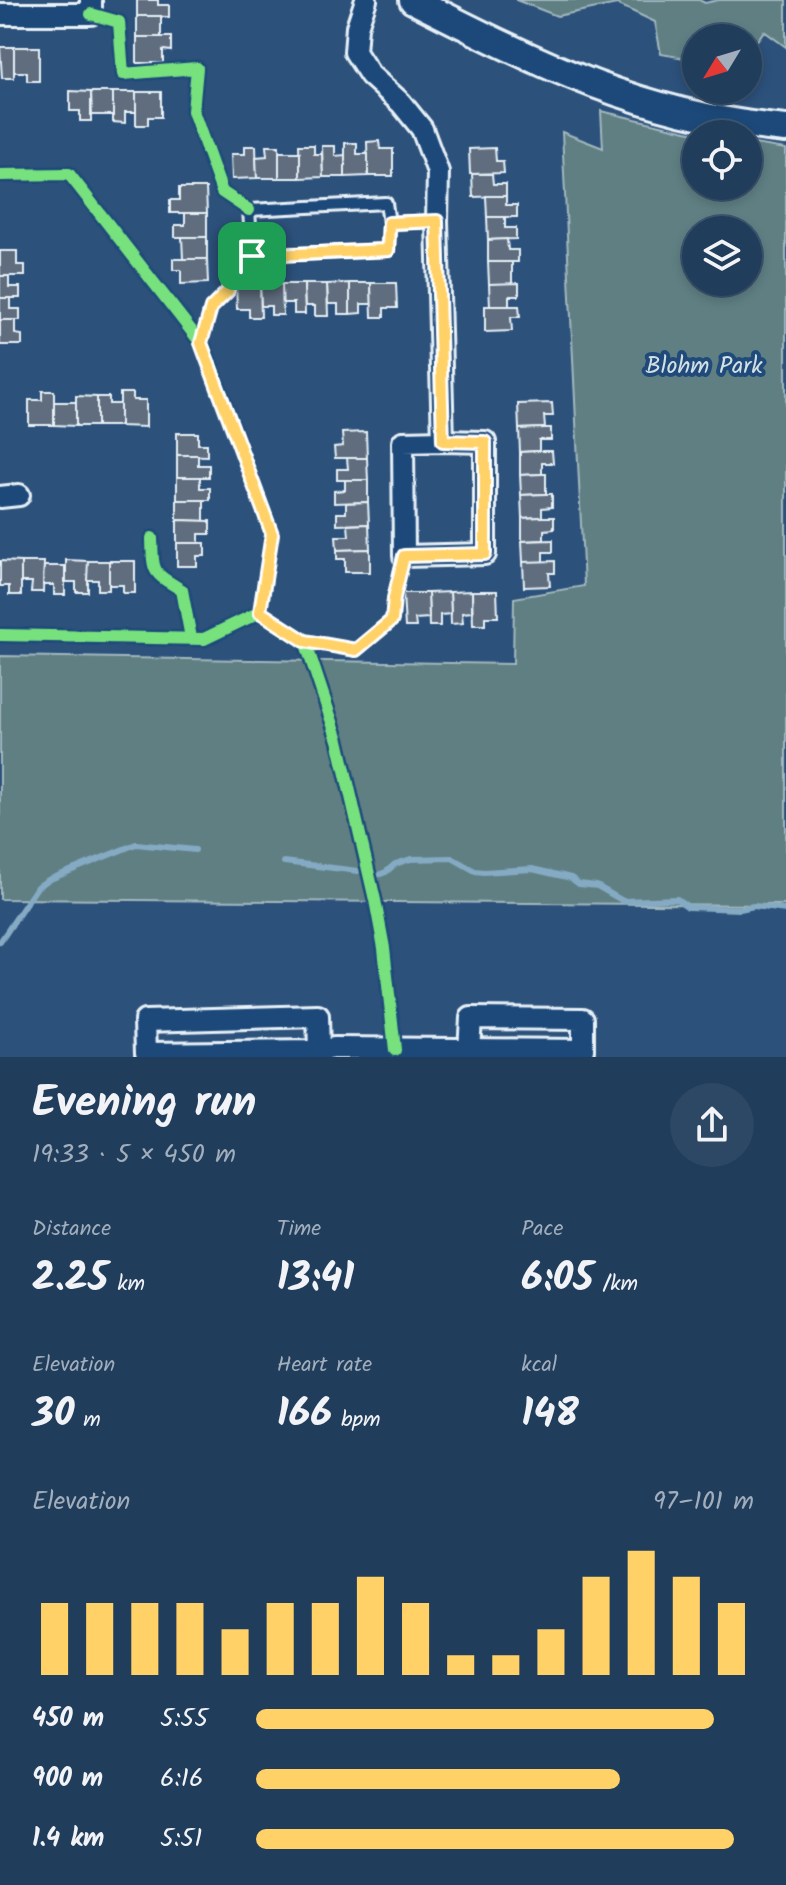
<!DOCTYPE html>
<meta charset="utf-8">
<style>
:root{--surface:#213d5c;--page:#2d4865;--text:#f1f3f6;--muted:#a2aebb;--line:#3e5672;--accent:#ffd166}
body{margin:0;font-family:Kalam,sans-serif;background:var(--page);color:var(--text);height:100vh;display:flex;flex-direction:column;font-size:30px;white-space:nowrap}
*{box-sizing:border-box;margin:0}
p{font-size:26px;color:var(--muted)}
.icon{flex:none;width:44px;height:44px;fill:none;stroke:currentColor;stroke-width:2;stroke-linecap:round;stroke-linejoin:round}
.map{position:relative;height:1057px;overflow:hidden}
.panel{display:flex;flex-direction:column;background:var(--surface);flex:1}
.panel>*{flex:none}
.needle{width:52px;rotate:232deg}
.controls{position:absolute;left:682px;top:24px;display:grid;gap:16px}
.controls a{display:grid;place-items:center;width:80px;height:80px;border-radius:50%;background:var(--surface);box-shadow:0 4px 12px #0003,0 0 0 2px var(--line);font-size:40px}
.pin{position:absolute;display:grid;place-items:center;width:68px;height:68px;color:#fff;margin:-34px;border-radius:16px;box-shadow:0 4px 12px #0006}
.round{display:grid;place-items:center;flex:none;width:84px;height:84px;border-radius:42px;background:var(--page)}
.summary{display:flex;align-items:center;justify-content:space-between;height:136px;padding:0 32px}
h1{font-size:44px;font-weight:700;line-height:60px}
.metrics{display:grid;grid-template-columns:repeat(3,1fr);gap:12px;height:136px;padding:8px 32px}
.metrics div{display:grid;align-content:center}
.metrics b{font-size:40px;font-weight:700}
.metrics small{font-size:22px;font-weight:400}
.metrics p{font-size:22px}
.chart{height:224px;padding:16px 32px}
.chart p{display:flex;justify-content:space-between}
.chart svg{width:100%;height:144px;margin-top:8px;stroke:var(--accent);stroke-width:6}
ul{padding:0 32px;list-style:none;font-size:26px}
li{display:grid;grid-template-columns:128px 96px 1fr;align-items:center;height:60px}
li i{height:20px;border-radius:10px;background:var(--accent)}
.map>svg:first-child{display:block}
.green{fill:#5e7f83;stroke:#a3b8be;stroke-width:2;fill-rule:evenodd}
.lines{fill:none;stroke-linecap:round;stroke-linejoin:round}
.stream{stroke:#85aac3;stroke-width:6}
.building{fill:#5e6d7e;stroke:#e8f1f8;stroke-width:2}
.service-casing{stroke:#e8f1f8;stroke-width:16}
.minor-casing{stroke:#e8f1f8;stroke-width:26}
.tertiary-casing{stroke:#e8f1f8;stroke-width:32}
.service{stroke:#1f4a7a;stroke-width:10}
.minor{stroke:#1f4a7a;stroke-width:20}
.tertiary{stroke:#1f4a7a;stroke-width:26}
.cycleway-casing{stroke:#1f4a7a;stroke-width:17}
.cycleway{stroke:#77e17e;stroke-width:12}
.route-casing{stroke:#fff;stroke-width:16}
.route{stroke:#ffd166;stroke-width:10}
.labels{text-anchor:middle;stroke-width:8;stroke-linejoin:round;paint-order:stroke}
.park-label{font-size:24px;fill:#d3e0e6;stroke:#1f4a7a}
</style>
<div class="map">
<svg width="786" height="1057" viewBox="0 0 786 1057">
<rect width="100%" height="100%" fill="#2c517b"/>
<filter id="ink" filterUnits="userSpaceOnUse"><feTurbulence type="fractalNoise" baseFrequency=".0125" numOctaves="2"/><feDisplacementMap in="SourceGraphic" scale="16" xChannelSelector="R" yChannelSelector="G"/><feConvolveMatrix kernelMatrix="1 2 1 2 8 2 1 2 1" color-interpolation-filters="sRGB"/></filter>
<g filter="url(#ink)">
<!-- green -->
<g class="green">
<path d="M 516,0 L 699,0 L 705,3 L 719,0 L 786,0 L 786,47 L 764,31 L 748,53 L 748,38 L 696,38 L 696,60 L 661,54 L 655,22 L 617,4 L 557,16 Z"/>
<path d="M 601,111 L 699,134 L 696,134 L 696,186 L 748,186 L 748,143 L 786,149 L 786,905 L 0,899 L 0,656 L 513,664 L 514,598 L 584,586 L 562,132 L 603,148 ZM 748,230 L 748,282 L 696,282 L 696,230 Z"/>
</g>
<g class="lines">
<!-- stream -->
<g class="stream">
<path d="M 284,862 L 358,871"/>
<path d="M 378,875 L 386,872 L 395,864 L 411,859 L 452,858 L 475,871 L 484,872 L 532,869 L 571,878 L 579,884 L 597,886 L 623,901 L 677,899 L 688,907 L 740,909 L 754,906 L 786,910"/>
<path d="M 0,942 L 37,887 L 48,880 L 136,844 L 195,850"/>
</g>
</g>
<!-- building -->
<g class="building">
<path d="M 137,0 L 158,0 L 158,5 L 169,5 L 169,17 L 137,16 Z"/>
<rect x="137" y="16" width="24" height="21"/>
<path d="M 137,37 L 171,37 L 171,51 L 163,50 L 163,63 L 137,63 Z"/>
<path d="M 0,47 L 14,47 L 14,78 L 2,78 Z"/>
<path d="M 14,47 L 39,47 L 39,81 L 27,81 L 27,72 L 14,72 Z"/>
<path d="M 70,91 L 91,92 L 91,121 L 80,121 L 80,111 L 70,111 Z"/>
<path d="M 91,92 L 113,92 L 113,115 L 92,115 Z"/>
<path d="M 113,92 L 136,92 L 136,112 L 125,112 L 125,123 L 113,122 Z"/>
<path d="M 136,92 L 161,92 L 161,117 L 148,117 L 148,125 L 136,125 Z"/>
<path d="M 379,141 L 380,149 L 393,149 L 393,176 L 368,176 L 367,142 Z"/>
<path d="M 345,143 L 357,143 L 357,154 L 368,154 L 368,176 L 345,177 Z"/>
<path d="M 299,145 L 314,145 L 314,154 L 322,154 L 323,177 L 300,178 Z"/>
<path d="M 245,146 L 256,146 L 257,178 L 232,179 L 231,154 L 245,154 Z"/>
<path d="M 266,146 L 279,146 L 279,178 L 257,178 L 256,157 L 267,156 Z"/>
<path d="M 322,146 L 335,146 L 335,156 L 345,155 L 345,177 L 323,177 Z"/>
<path d="M 495,148 L 496,161 L 503,161 L 504,173 L 470,174 L 469,149 Z"/>
<rect x="279" y="152" width="21" height="26"/>
<path d="M 472,174 L 492,174 L 493,184 L 506,184 L 506,196 L 473,197 Z"/>
<path d="M 179,188 L 206,188 L 207,213 L 170,213 L 170,200 L 179,200 Z"/>
<path d="M 486,196 L 506,196 L 506,205 L 517,205 L 517,217 L 487,217 Z"/>
<path d="M 185,213 L 207,213 L 207,237 L 175,237 L 175,225 L 185,225 Z"/>
<path d="M 487,217 L 505,217 L 505,228 L 516,228 L 516,239 L 488,240 Z"/>
<path d="M 182,237 L 207,237 L 207,259 L 183,259 Z"/>
<path d="M 507,239 L 508,250 L 518,250 L 518,262 L 488,262 L 488,240 Z"/>
<path d="M 0,251 L 17,251 L 17,265 L 25,265 L 25,276 L 0,276 Z"/>
<path d="M 173,259 L 207,259 L 208,283 L 181,284 L 181,270 L 173,270 Z"/>
<path d="M 488,262 L 512,262 L 512,284 L 489,284 Z"/>
<path d="M 0,276 L 9,276 L 9,287 L 20,287 L 20,298 L 0,298 Z"/>
<path d="M 350,283 L 371,283 L 372,304 L 361,304 L 361,313 L 350,314 Z"/>
<path d="M 350,283 L 350,314 L 338,314 L 338,304 L 328,304 L 327,284 Z"/>
<path d="M 371,283 L 396,283 L 397,308 L 384,308 L 384,317 L 372,317 Z"/>
<path d="M 519,283 L 519,296 L 509,296 L 509,306 L 490,307 L 489,284 Z"/>
<path d="M 282,284 L 304,284 L 305,314 L 294,314 L 294,303 L 282,303 Z"/>
<path d="M 282,284 L 283,315 L 271,315 L 271,306 L 261,306 L 260,285 Z"/>
<path d="M 304,284 L 327,284 L 328,316 L 315,316 L 315,306 L 305,306 Z"/>
<path d="M 236,285 L 260,285 L 261,317 L 249,317 L 249,309 L 237,309 Z"/>
<path d="M 0,298 L 10,298 L 10,309 L 20,309 L 20,320 L 0,320 Z"/>
<path d="M 485,306 L 519,306 L 520,317 L 511,317 L 512,331 L 485,332 Z"/>
<path d="M 0,320 L 15,320 L 15,334 L 22,335 L 22,345 L 0,345 Z"/>
<path d="M 42,391 L 54,391 L 54,425 L 29,425 L 29,400 L 42,400 Z"/>
<path d="M 120,393 L 133,393 L 133,400 L 146,400 L 146,427 L 120,426 Z"/>
<path d="M 76,396 L 97,397 L 97,426 L 76,426 Z"/>
<path d="M 97,397 L 109,397 L 109,404 L 120,404 L 120,426 L 97,426 Z"/>
<path d="M 54,402 L 76,402 L 76,426 L 54,425 Z"/>
<path d="M 552,403 L 553,416 L 544,416 L 545,428 L 519,429 L 518,404 Z"/>
<path d="M 545,428 L 551,428 L 551,440 L 539,440 L 539,451 L 520,452 L 519,429 Z"/>
<path d="M 366,432 L 367,458 L 335,458 L 334,447 L 343,446 L 342,433 Z"/>
<path d="M 177,433 L 198,433 L 198,444 L 207,444 L 207,456 L 177,455 Z"/>
<path d="M 539,451 L 552,451 L 553,463 L 542,463 L 542,474 L 520,475 L 520,452 Z"/>
<path d="M 177,455 L 198,455 L 198,465 L 209,465 L 209,477 L 177,477 Z"/>
<path d="M 347,458 L 367,458 L 368,480 L 337,480 L 337,469 L 348,469 Z"/>
<path d="M 542,474 L 546,474 L 546,494 L 521,495 L 520,475 Z"/>
<path d="M 177,477 L 200,477 L 200,488 L 210,488 L 210,500 L 177,500 Z"/>
<path d="M 345,480 L 368,480 L 368,502 L 334,503 L 334,491 L 345,490 Z"/>
<path d="M 546,494 L 552,494 L 552,507 L 542,508 L 542,517 L 522,518 L 521,495 Z"/>
<path d="M 177,500 L 204,500 L 204,521 L 177,520 Z"/>
<path d="M 368,502 L 369,524 L 337,525 L 337,513 L 346,513 L 346,503 Z"/>
<path d="M 542,517 L 554,517 L 554,529 L 544,530 L 544,540 L 522,541 L 522,518 Z"/>
<path d="M 177,520 L 210,521 L 210,534 L 199,534 L 199,543 L 177,543 Z"/>
<path d="M 369,524 L 370,549 L 337,550 L 336,536 L 349,536 L 348,525 Z"/>
<path d="M 553,540 L 553,552 L 543,552 L 543,562 L 523,562 L 522,541 Z"/>
<path d="M 177,543 L 205,543 L 205,556 L 197,556 L 197,566 L 177,566 Z"/>
<path d="M 370,549 L 370,572 L 345,572 L 345,559 L 337,559 L 337,550 Z"/>
<path d="M 66,560 L 88,561 L 88,592 L 76,592 L 76,582 L 66,582 Z"/>
<path d="M 0,561 L 21,562 L 21,595 L 9,595 L 9,586 L 0,586 Z"/>
<path d="M 88,561 L 109,561 L 109,590 L 98,590 L 98,580 L 87,580 Z"/>
<path d="M 109,561 L 135,561 L 135,593 L 123,593 L 123,585 L 109,585 Z"/>
<path d="M 555,561 L 555,573 L 549,573 L 550,586 L 524,587 L 523,562 Z"/>
<path d="M 21,562 L 44,562 L 43,592 L 31,592 L 32,582 L 21,582 Z"/>
<path d="M 44,566 L 65,566 L 65,595 L 54,595 L 54,585 L 43,585 Z"/>
<path d="M 472,591 L 497,591 L 498,617 L 485,617 L 485,625 L 473,625 Z"/>
<path d="M 472,591 L 472,612 L 462,613 L 463,623 L 451,624 L 450,592 Z"/>
<path d="M 450,592 L 451,614 L 440,615 L 440,626 L 429,626 L 428,593 Z"/>
<path d="M 403,593 L 428,593 L 429,618 L 415,619 L 416,627 L 405,627 Z"/>
</g>
<g class="lines">
<!-- service casing -->
<g class="service-casing">
<path id="service" d="M 389,223 L 388,250 L 252,256 L 249,210 L 386,203 L 389,223 L 437,221"/>
</g>
<!-- minor casing -->
<g class="minor-casing">
<g id="minor">
<path d="M 366,0 L 357,27 L 355,52 L 370,75 L 401,103 L 422,129 L 438,172 L 437,221 L 443,441"/>
<path d="M 0,14 L 91,14 L 91,0"/>
<path d="M 443,441 L 485,442 L 485,554 L 404,556 L 403,442 Z"/>
<path d="M 0,497 L 19,495"/>
<path d="M 319,1051 L 318,1016 L 145,1021 L 146,1053 L 319,1051 L 334,1048 L 583,1050 L 583,1019 L 471,1018 L 469,1049"/>
</g>
</g>
<!-- tertiary casing -->
<g class="tertiary-casing">
<path id="tertiary" d="M 413,0 C 539,64 643,116 786,129"/>
</g>
<!-- service -->
<use href="#service" class="service"/>
<!-- minor -->
<use href="#minor" class="minor"/>
<!-- tertiary -->
<use href="#tertiary" class="tertiary"/>
<!-- cycleway casing -->
<g class="cycleway-casing">
<g id="cycleway">
<path d="M 91,14 L 119,22 L 123,74 L 197,68 L 193,111 L 222,192 L 249,210"/>
<path d="M 0,175 L 69,174 L 204,347 L 272,534 L 260,612"/>
<path d="M 201,343 L 211,308 L 228,291 L 230,274 L 252,256"/>
<path d="M 152,538 C 153,574 152,572 182,590 L 191,638"/>
<path d="M 0,635 L 204,639 L 260,612 L 305,641"/>
<path d="M 395,1050 L 384,948 L 375,900 L 338,740 L 305,641 L 356,650 L 392,620 L 394,598 L 404,556"/>
</g>
</g>
<!-- cycleway -->
<use href="#cycleway" class="cycleway"/>
</g>
</g>
<g class="lines" filter="url(#ink)">
<!-- route casing -->
<g class="route-casing">
<path id="route" d="M 437,221 L 443,441 L 485,442 L 485,554 L 404,556 L 394,598 L 392,620 L 356,650 L 305,641 L 260,612 L 272,534 L 201,343 L 211,308 L 228,291 L 230,274 L 252,256 L 388,250 L 389,223 Z"/>
</g>
<!-- route -->
<use href="#route" class="route"/>
</g>
<g class="labels">
<!-- park labels -->
<g class="park-label">
<text x="704" y="373">Blohm Park</text>
</g>
</g>
</svg>
<div class="controls">
<a><svg class="needle" viewBox="-14 -14 28 28"><path d="M0-13l5 13h-10z" fill="#e53935"/><path d="M0 13l5-13h-10z" fill="#a2aebb"/></svg></a>
<a><svg class="icon" aria-label="locate" viewBox="0 0 24 24"><circle cx="12" cy="12" r="6"/><path d="M12 2v4M12 18v4M2 12h4M18 12h4"/></svg></a>
<a><svg class="icon" aria-label="layers" viewBox="0 0 24 24"><path d="M12 4l9 5-9 5-9-5zM3 14l9 5 9-5"/></svg></a>
</div>
<div class="pin" style="left:252px;top:256px;background:#1e9e55"><svg class="icon" aria-label="arrive" viewBox="0 0 24 24"><path d="M6 21V4h12l-3 4 3 4H6"/></svg></div>
</div>
<section class="panel">
<div class="summary"><div><h1>Evening run</h1><p>19:33 · 5 × 450 m</p></div><a class="round"><svg class="icon" aria-label="share" viewBox="0 0 24 24"><path d="M12 15V3M7 8l5-5 5 5M5 13v7h14v-7"/></svg></a></div>
<div class="metrics">
<div><p>Distance</p><b>2.25<small> km</small></b></div>
<div><p>Time</p><b>13:41</b></div>
<div><p>Pace</p><b>6:05<small> /km</small></b></div>
</div>
<div class="metrics">
<div><p>Elevation</p><b>30<small> m</small></b></div>
<div><p>Heart rate</p><b>166<small> bpm</small></b></div>
<div><p>kcal</p><b>148</b></div>
</div>
<div class="chart"><p><span>Elevation</span>97–101 m</p>
<svg viewBox="0 0 160 44" preserveAspectRatio="none"><path d="M5 44V22M15 44V22M25 44V22M35 44V22M45 44V30M55 44V22M65 44V22M75 44V14M85 44V22M95 44V38M105 44V38M115 44V30M125 44V14M135 44V6M145 44V14M155 44V22"/></svg>
</div>
<ul>
<li><b>450 m</b>5:55<i style="width:92%"></i></li>
<li><b>900 m</b>6:16<i style="width:73%"></i></li>
<li><b>1.4 km</b>5:51<i style="width:96%"></i></li>
</ul>
</section>
